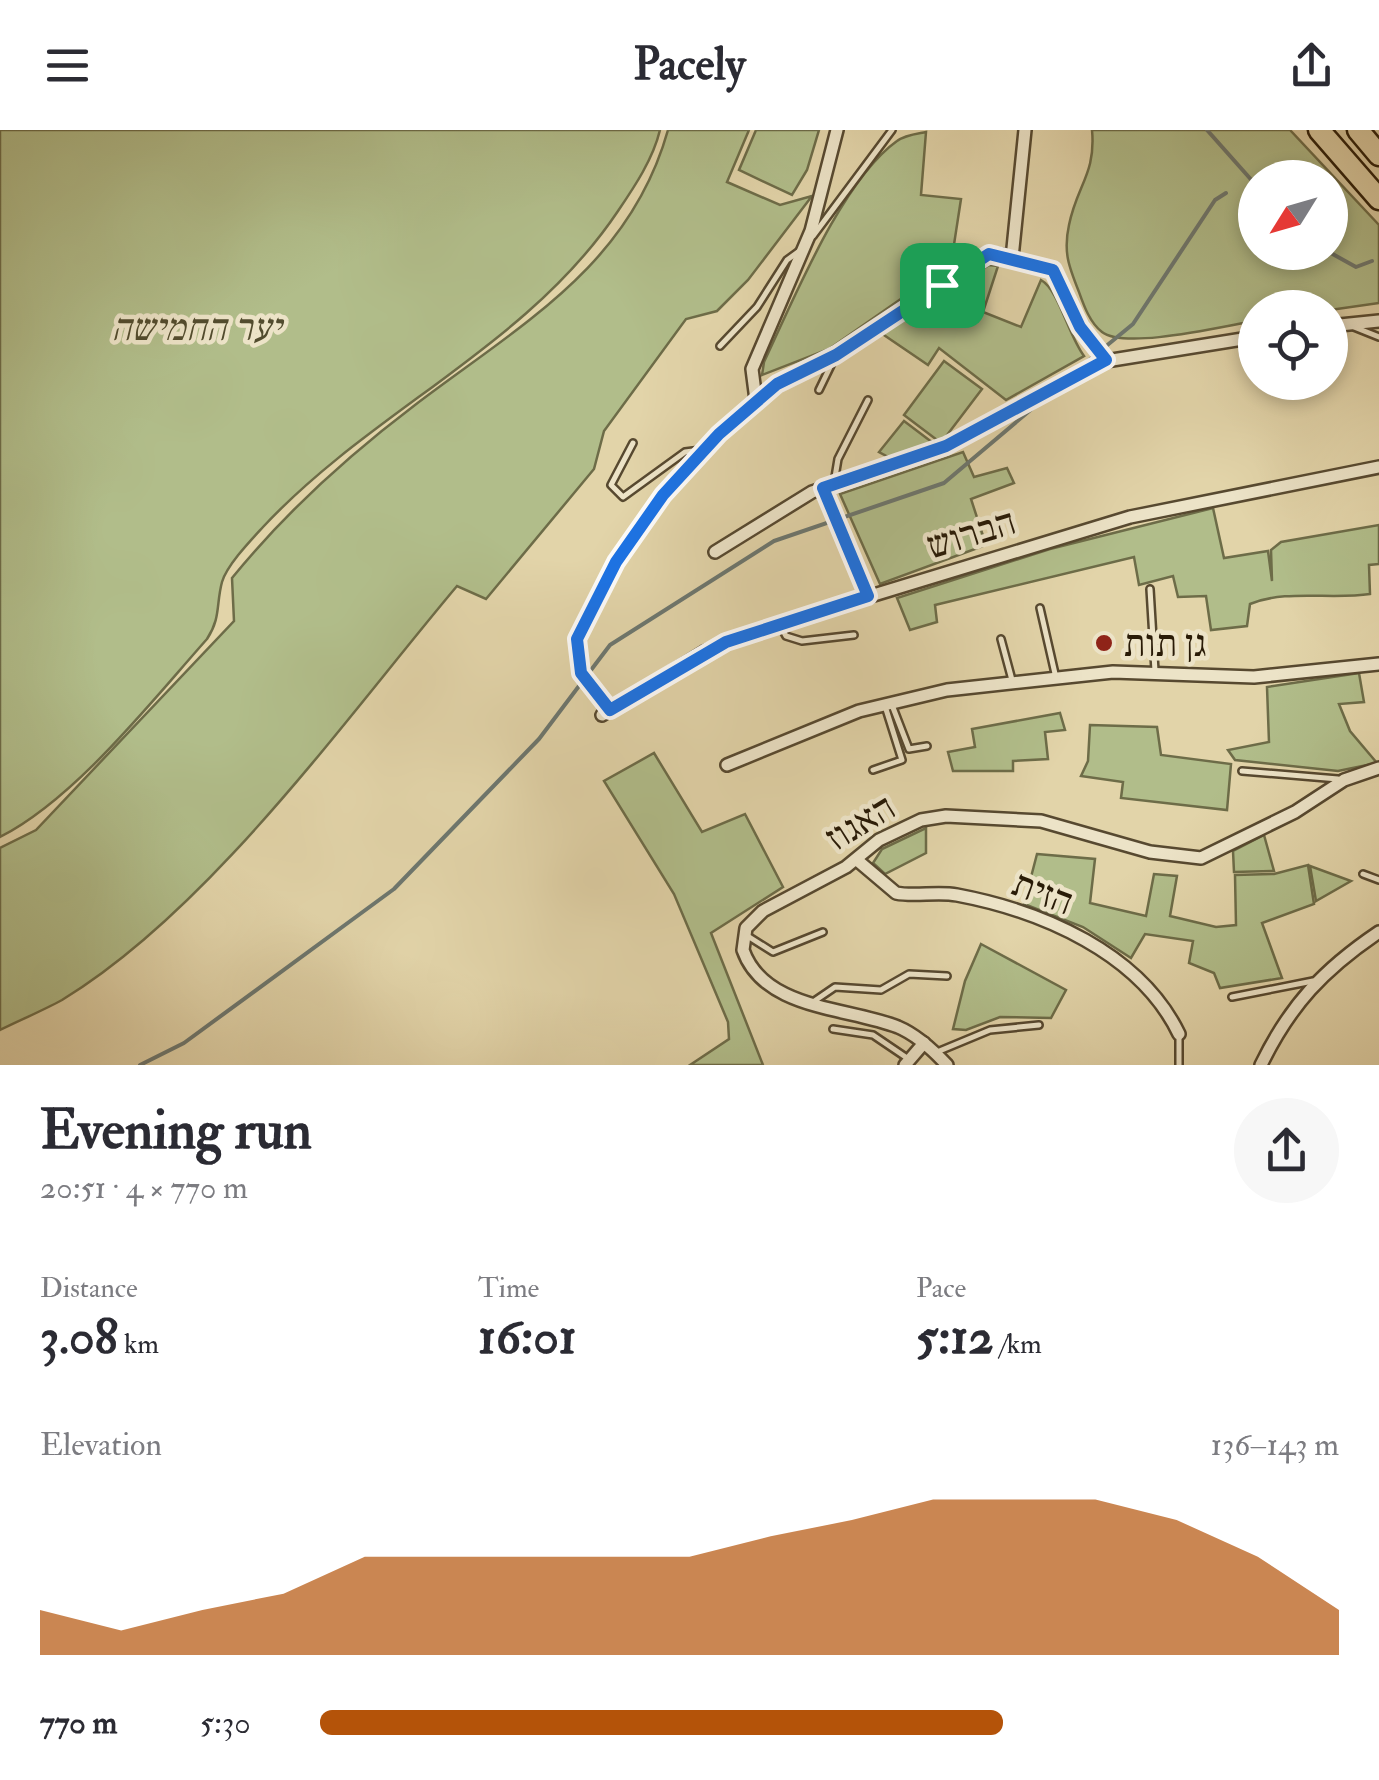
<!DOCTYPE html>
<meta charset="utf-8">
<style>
:root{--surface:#fff;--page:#f7f7f7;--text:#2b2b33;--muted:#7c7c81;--accent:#b45309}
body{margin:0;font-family:"IM FELL Double Pica","Frank Ruhl Libre",serif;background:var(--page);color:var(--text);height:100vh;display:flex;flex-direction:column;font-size:38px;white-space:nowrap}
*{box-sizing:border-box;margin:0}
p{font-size:32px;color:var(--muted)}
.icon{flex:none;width:55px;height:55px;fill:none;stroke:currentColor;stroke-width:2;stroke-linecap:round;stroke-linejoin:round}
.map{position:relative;height:935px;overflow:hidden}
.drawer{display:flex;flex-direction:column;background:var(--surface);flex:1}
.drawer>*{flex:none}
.needle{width:65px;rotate:233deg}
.controls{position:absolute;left:1238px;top:30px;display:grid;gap:20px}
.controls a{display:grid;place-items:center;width:110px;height:110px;border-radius:50%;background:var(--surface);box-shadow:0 5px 15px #0003;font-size:50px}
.pin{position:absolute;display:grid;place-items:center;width:85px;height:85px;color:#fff;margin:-42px;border-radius:20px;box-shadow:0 5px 15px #0006}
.round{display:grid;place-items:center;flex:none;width:105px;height:105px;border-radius:52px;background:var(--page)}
.headline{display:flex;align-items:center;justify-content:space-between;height:170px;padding:0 40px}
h1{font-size:55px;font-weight:700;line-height:75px}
.metrics{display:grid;grid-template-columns:repeat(3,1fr);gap:15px;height:170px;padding:10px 40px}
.metrics div{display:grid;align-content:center}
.metrics b{font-size:50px;font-weight:700}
.metrics small{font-size:28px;font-weight:400}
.metrics p{font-size:28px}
.chart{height:280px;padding:20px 40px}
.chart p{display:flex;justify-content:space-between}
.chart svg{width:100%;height:180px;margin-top:10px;fill:var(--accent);opacity:.7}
ul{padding:0 40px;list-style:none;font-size:32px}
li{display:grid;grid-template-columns:160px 120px 1fr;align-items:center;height:75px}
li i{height:25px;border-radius:12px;background:var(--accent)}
header{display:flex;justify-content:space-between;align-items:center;height:130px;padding:0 40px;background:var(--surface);font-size:45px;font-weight:700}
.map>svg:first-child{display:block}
.green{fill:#b1bd8a;stroke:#6d6c48;stroke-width:2.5;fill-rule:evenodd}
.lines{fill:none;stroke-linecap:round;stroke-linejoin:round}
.stream{stroke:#6d776f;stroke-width:4}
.lane-casing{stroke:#574930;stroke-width:10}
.street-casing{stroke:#574930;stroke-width:16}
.highway-casing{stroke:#291b07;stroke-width:25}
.lane{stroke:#ece3c7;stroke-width:5}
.street{stroke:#ece3c7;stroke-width:11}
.highway{stroke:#e2d4a9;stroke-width:20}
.route-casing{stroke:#fff;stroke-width:20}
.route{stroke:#1a73e8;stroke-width:12}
.poi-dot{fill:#8f2418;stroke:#ece3c7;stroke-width:4}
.labels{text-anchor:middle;stroke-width:9;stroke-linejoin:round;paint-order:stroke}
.park-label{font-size:38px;font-style:italic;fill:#524c2e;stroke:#ece3c7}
.street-label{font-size:38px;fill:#291b07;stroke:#ece3c7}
.poi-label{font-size:38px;fill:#291b07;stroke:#ece3c7;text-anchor:start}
</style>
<header><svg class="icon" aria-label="menu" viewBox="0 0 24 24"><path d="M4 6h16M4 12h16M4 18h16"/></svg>Pacely<svg class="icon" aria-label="share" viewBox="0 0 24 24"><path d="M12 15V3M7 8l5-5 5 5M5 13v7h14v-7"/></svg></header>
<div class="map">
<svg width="1379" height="935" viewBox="0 0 1379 935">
<rect width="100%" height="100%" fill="#e2d4a9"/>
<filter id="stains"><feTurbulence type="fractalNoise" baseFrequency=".002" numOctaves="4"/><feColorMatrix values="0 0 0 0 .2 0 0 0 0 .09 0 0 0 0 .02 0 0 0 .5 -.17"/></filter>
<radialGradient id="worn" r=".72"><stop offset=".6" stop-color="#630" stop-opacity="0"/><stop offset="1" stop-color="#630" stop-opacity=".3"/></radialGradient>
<!-- green -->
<g class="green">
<path d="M 0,0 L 660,0 C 653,29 635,56 618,81 C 527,217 373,279 263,397 C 251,410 227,435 222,452 C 216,474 221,488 207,509 C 151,572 75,669 0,707 Z"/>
<path d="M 668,0 L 749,0 L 727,52 L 780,75 L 812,66 L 748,150 L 717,181 L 686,189 L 604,301 L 594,339 L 486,469 L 457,456 C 345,589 210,780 62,870 C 42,881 20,890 0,900 L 0,718 L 36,700 L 234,491 L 232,448 C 284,384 349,325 415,275 C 520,195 630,136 668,0 Z"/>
<path d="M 756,0 L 819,0 L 807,40 L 792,65 L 739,40 Z"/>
<path d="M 1092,0 L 1290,0 L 1379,95 L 1379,173 L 1330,180 L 1255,178 L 1255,191 C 1224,196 1125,220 1102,202 C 1090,193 1084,176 1079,162 C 1069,137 1063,122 1069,95 C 1077,55 1096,44 1092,0 ZM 1255,48 L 1330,48 L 1330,122 L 1255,122 Z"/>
<path d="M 926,2 L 921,65 L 961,69 L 951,134 L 829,219 L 762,245 L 764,232 C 793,171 842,50 897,11 C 905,5 916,4 926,2 Z"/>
<path d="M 989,135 L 998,136 L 983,182 L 1021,197 L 1041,150 C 1059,160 1068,205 1084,226 L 1006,270 L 939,218 L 928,235 L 881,203 Z"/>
<path d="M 944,231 L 982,259 L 941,313 L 904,285 Z"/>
<path d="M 904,291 L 937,316 L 892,329 L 879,322 Z"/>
<path d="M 963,322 L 974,347 L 1007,338 L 1014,353 L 971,369 L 986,415 L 880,454 L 840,364 Z"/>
<path d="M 1213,378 L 1224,428 L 1268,421 L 1272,451 L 1271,420 L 1281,412 L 1379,395 L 1379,434 L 1369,435 L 1370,464 C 1331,470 1286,459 1250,474 L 1247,496 L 1211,500 L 1206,466 L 1178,467 L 1173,446 L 1139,455 L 1134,427 L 935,475 L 937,492 L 910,500 L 897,468 L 1050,419 Z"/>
<path d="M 1359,543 L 1364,572 L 1339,574 L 1350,601 L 1377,633 L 1338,641 L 1235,630 L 1228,620 L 1269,612 L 1267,557 Z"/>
<path d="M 1060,583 L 1065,600 L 1045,602 L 1048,629 L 1013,631 L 1013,641 L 953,641 L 948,622 L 975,617 L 972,599 Z"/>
<path d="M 1090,595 L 1157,597 L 1161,625 L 1231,634 L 1227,680 L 1121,668 L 1123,652 L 1081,646 L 1088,631 Z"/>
<path d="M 654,623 L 702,702 L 745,684 L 783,757 L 711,803 L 763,935 L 690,935 L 729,909 L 728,892 L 674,764 L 604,651 Z"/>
<path d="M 926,698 L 926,723 L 885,744 L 873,733 L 882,719 Z"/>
<path d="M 1264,705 L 1274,741 L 1234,742 L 1233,721 Z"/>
<path d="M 1037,724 L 1095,729 L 1090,773 L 1146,786 L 1154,744 L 1177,746 L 1170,786 L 1216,797 L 1236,795 L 1235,745 L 1274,744 L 1308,735 L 1314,774 L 1262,793 L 1282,848 L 1220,858 L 1214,843 L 1189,833 L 1193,811 L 1145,804 L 1131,828 L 1083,797 L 1024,774 Z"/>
<path d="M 1310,736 L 1351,751 L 1316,771 Z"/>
<path d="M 981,814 L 1066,860 L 1051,888 L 1000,887 L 966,900 L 953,899 L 965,851 Z"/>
</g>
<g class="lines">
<!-- stream -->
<g class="stream">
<path d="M 1207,0 L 1255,54"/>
<path d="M 1329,122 L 1356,137 L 1372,131"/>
<path d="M 1077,240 L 1133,194 L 1215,70 L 1226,63"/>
<path d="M 588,544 L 610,515 L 774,411 L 944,353 L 1040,272"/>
<path d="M 140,935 L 184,913 L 394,759 L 539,609 L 582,552"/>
</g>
<!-- lane casing -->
<g class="lane-casing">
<g id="lane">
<path d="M 813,106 L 892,0"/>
<path d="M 1354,197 L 1379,207"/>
<path d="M 720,216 L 757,177 L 787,130 L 798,122"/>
<path d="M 819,260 L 835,227"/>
<path d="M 633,313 L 611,355 L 623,367 L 685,322 L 701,320"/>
<path d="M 834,353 L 838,329 L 868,270"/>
<path d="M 1150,459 L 1155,541"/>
<path d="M 1040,478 L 1056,548"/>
<path d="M 780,495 L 786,506 L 802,511 L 854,505"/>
<path d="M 1001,509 L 1012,550"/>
<path d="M 892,575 L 909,619 L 927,616"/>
<path d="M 873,640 L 902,630 L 885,576"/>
<path d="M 1242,641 L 1338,649"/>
<path d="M 1363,744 L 1379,750"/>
<path d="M 746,805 L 773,822 L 823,802"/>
<path d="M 1232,867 L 1313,851"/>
<path d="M 813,872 L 835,857 L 881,860 L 909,844 L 947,846"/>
<path d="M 833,899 L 873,905 L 907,928"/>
<path d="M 937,922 L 990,900 L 1039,895"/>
<path d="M 1179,935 L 1179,907"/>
</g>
</g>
<!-- street casing -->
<g class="street-casing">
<g id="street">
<path d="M 1012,128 L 1025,0"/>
<path d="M 1330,196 L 1379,191"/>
<path d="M 756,270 L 752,239 L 811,101 L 837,0"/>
<path d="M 823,357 L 868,466"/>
<path d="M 715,422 L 812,362 L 946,317 L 1106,231 L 1255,207"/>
<path d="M 610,580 L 581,543 L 577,509 L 616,431 L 663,365 L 719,304 L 769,260 L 836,225 L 968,134 L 989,124 L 1001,125 L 1053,140 L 1080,197 L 1106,231"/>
<path d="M 602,585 L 704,522 L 772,496 L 1130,387 L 1379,337"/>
<path d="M 727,635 L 859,581 L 947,560 L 1113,542 L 1254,547 L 1379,534"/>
<path d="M 857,730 L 896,763 C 915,767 937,761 957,765 C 1042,781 1140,823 1179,904"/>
<path d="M 905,935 L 924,913"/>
<path d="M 947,935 C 933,920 917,905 898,897 C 847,877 764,880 743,820 L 746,798 L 763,781 L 846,737 L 879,710 L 921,690 L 946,686 L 1041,691 L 1150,722 L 1201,728 L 1295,682 L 1344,650 L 1379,638"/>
<path d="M 1261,935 C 1290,875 1324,839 1379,802"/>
</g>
</g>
<!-- highway casing -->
<g class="highway-casing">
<g id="highway">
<path d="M 1319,0 L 1379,69"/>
<path d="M 1358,0 L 1379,25"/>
</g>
</g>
<!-- lane -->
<use href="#lane" class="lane"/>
<!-- street -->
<use href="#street" class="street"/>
<!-- highway -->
<use href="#highway" class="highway"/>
</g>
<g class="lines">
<!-- route casing -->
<g class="route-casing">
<path id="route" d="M 989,124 L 1053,140 L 1080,197 L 1106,230 L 946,316 L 823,358 L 868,466 L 726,512 L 610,580 L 581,543 L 577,509 L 616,432 L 663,365 L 719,304 L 777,254 L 836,225 Z"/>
</g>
<!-- route -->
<use href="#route" class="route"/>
</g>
<!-- markers -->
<circle class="poi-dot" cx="1104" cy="513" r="10"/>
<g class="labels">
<!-- park labels -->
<g class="park-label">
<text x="196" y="210">יער החמישה</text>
</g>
<!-- street labels -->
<g class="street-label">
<text transform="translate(971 403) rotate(-17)" y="13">הברוש</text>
<text transform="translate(860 692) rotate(-31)" y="13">האגוז</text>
<text transform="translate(1043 762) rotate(21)" y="13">הזית</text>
</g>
<!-- poi labels -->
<g class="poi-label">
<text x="1124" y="526">גן תות</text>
</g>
</g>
<rect width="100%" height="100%" filter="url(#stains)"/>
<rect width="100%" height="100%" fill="url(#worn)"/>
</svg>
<div class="controls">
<a><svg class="needle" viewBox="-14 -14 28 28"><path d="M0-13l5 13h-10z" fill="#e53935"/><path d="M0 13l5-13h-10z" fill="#7c7c81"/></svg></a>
<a><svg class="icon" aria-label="locate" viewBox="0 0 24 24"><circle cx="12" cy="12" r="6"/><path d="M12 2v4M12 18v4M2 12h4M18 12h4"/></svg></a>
</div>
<div class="pin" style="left:942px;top:155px;background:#1e9e55"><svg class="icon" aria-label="arrive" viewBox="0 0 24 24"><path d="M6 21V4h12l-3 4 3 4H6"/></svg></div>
</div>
<section class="drawer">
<div class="headline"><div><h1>Evening run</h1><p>20:51 · 4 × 770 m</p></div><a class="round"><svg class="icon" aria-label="share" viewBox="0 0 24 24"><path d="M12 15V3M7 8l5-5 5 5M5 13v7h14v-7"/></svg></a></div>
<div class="metrics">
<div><p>Distance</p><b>3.08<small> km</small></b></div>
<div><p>Time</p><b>16:01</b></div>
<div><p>Pace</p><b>5:12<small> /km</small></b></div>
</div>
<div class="chart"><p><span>Elevation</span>136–143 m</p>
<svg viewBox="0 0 160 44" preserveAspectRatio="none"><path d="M0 44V33L10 38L20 33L30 29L40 20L50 20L60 20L70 20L80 20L90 15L100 11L110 6L120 6L130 6L140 11L150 20L160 33V44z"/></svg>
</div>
<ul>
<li><b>770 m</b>5:30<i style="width:67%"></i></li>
</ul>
</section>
